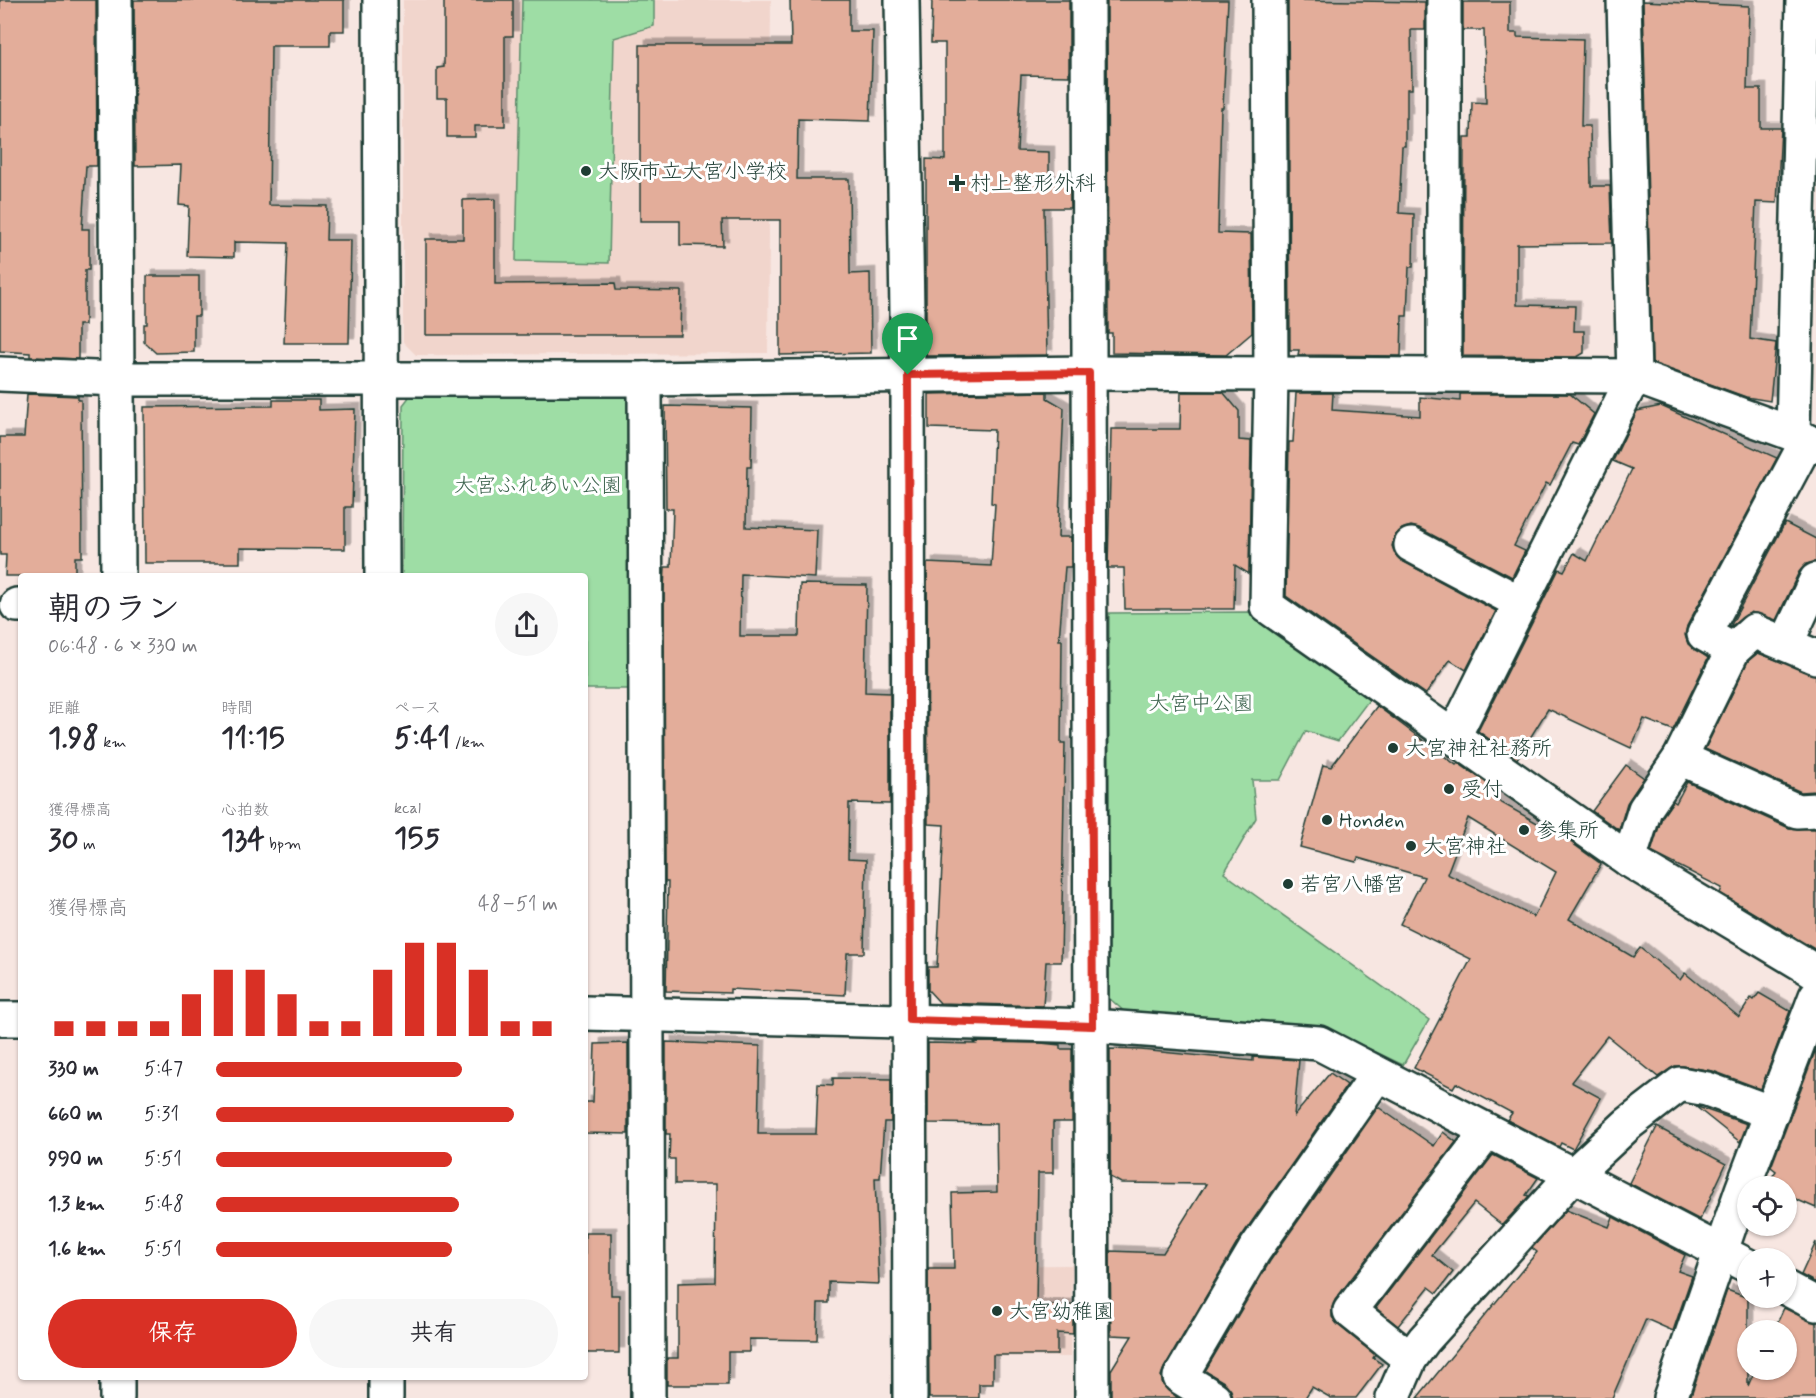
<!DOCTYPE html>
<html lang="ja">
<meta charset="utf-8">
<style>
:root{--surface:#fff;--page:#f7f7f7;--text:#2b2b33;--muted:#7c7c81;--accent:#d93025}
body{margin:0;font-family:Mynerve,"Klee One",sans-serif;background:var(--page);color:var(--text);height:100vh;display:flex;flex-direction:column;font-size:22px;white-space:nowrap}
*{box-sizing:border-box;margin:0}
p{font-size:20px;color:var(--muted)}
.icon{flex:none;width:33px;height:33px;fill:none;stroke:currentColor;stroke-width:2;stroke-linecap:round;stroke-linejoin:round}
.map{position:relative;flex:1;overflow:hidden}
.sheet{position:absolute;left:18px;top:573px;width:570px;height:807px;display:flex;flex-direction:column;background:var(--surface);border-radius:6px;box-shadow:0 2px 4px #0004}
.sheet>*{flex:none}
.buttons{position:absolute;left:1737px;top:1176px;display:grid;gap:12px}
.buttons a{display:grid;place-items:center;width:60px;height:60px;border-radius:50%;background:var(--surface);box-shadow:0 2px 4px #0004;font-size:30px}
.pin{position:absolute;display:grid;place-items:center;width:51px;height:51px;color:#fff;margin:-62px -26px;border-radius:50% 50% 50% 0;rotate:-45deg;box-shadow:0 0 6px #0007}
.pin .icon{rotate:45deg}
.round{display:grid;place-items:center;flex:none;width:63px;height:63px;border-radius:32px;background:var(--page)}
.summary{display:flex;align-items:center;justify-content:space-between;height:102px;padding:0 30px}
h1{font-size:33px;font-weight:800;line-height:45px}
.figures{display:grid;grid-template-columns:repeat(3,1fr);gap:9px;height:102px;padding:6px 30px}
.figures div{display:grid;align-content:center}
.figures b{font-size:30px;font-weight:800}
.figures small{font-size:16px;font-weight:400}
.figures p{font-size:16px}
.chart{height:168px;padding:12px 30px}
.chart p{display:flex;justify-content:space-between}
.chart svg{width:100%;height:108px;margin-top:6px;stroke:var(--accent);stroke-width:6}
.cta{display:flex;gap:12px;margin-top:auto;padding:12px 30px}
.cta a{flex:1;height:69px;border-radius:36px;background:var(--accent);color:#fff;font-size:24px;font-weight:800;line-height:69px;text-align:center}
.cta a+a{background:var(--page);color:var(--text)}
ul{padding:0 30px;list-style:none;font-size:20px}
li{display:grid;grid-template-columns:96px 72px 1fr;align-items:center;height:45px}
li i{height:15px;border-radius:8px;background:var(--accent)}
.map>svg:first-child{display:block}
.built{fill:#f1d5cc}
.green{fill:#9edda5;stroke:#5e8d6c;stroke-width:1.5}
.building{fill:#e3ad9a;stroke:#1f3d34;stroke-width:1.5;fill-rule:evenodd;filter:url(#shadow)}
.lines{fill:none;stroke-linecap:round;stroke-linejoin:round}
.minor-casing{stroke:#1f3d34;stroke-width:38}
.minor{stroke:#fff;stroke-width:33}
.route-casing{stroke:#fff;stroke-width:12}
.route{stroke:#d93025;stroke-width:8}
.poi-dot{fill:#1f3d34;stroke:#fff;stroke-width:2}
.labels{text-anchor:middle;stroke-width:6;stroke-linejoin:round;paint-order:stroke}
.poi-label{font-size:21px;fill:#1f3d34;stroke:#fff;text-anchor:start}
.park-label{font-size:21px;fill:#3f6550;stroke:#fff}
</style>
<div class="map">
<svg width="1816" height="1398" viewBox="0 0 1816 1398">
<defs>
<filter id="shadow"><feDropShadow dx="5.5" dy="-5.5" stdDeviation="0" flood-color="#0004"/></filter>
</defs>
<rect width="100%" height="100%" fill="#f7e6e1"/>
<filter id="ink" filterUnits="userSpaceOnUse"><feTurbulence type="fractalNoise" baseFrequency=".0167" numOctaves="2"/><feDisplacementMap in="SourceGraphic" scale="12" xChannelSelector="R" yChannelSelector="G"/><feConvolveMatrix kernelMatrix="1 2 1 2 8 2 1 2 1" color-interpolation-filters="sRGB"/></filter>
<g filter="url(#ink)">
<!-- built -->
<g class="built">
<path d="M 403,0 L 771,0 L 768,353 L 416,355 L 403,342 Z"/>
<path d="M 1072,1265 L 1070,1357 L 923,1356 L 925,1266 Z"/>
</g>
<!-- green -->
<g class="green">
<path d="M 522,0 L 654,0 L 654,26 L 614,38 L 609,263 L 516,261 Z"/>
<path d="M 622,394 L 631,402 L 634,689 L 585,689 L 585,576 L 402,576 L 403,405 L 410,396 Z"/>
<path d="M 1249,612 L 1369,700 L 1338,741 L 1306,731 L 1280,780 L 1252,780 L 1256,818 L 1224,873 L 1429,1020 L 1403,1065 L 1324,1027 L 1126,1013 L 1109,998 L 1109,613 Z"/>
</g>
<!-- building -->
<g class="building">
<path d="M 0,0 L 96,0 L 97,166 L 86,166 L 82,229 L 89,229 L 89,270 L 85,270 L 85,325 L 78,325 L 78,359 L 30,357 L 30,353 L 0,351 Z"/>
<path d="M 134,0 L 344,0 L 344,31 L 330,31 L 330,46 L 271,46 L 269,205 L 327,206 L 326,240 L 351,240 L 349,343 L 284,343 L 288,243 L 234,242 L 234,257 L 187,256 L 189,206 L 179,205 L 181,165 L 135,166 Z"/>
<path d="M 444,0 L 513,0 L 513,36 L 505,36 L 505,126 L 475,126 L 475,137 L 447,137 L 447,98 L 437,98 L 437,68 L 444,67 Z"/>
<path d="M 790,0 L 849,0 L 849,31 L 873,31 L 870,121 L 798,119 L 797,179 L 849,179 L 850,274 L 870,273 L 871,353 L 780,355 L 780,220 L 722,220 L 723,246 L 680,245 L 680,221 L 640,221 L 640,45 L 791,45 Z"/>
<path d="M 932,0 L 1069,0 L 1069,76 L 1021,75 L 1017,151 L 1049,152 L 1049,181 L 1070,181 L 1070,208 L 1044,208 L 1047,355 L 926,356 L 926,159 L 945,160 L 945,43 L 931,43 Z"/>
<path d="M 1107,0 L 1228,0 L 1223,108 L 1221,108 L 1218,233 L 1251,234 L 1252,333 L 1226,355 L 1112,353 L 1112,333 L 1108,333 Z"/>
<path d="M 1288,0 L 1425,2 L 1425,30 L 1411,30 L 1412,89 L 1407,89 L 1407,118 L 1405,118 L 1405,146 L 1402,146 L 1399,213 L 1414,214 L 1413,267 L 1409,267 L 1407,316 L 1402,316 L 1401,356 L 1298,355 L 1299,350 L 1290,350 Z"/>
<path d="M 1643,1 L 1749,6 L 1747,89 L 1761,89 L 1761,128 L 1781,128 L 1777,203 L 1756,202 L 1750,339 L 1776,343 L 1770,401 L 1746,397 L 1652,363 Z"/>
<path d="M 1463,2 L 1510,2 L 1510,33 L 1517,33 L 1517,37 L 1583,39 L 1581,126 L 1590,126 L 1591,186 L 1610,186 L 1612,243 L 1517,244 L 1517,305 L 1575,306 L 1574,331 L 1584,331 L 1584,353 L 1577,357 L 1463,356 L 1464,137 L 1471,137 L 1472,102 L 1486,103 L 1484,30 L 1463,30 Z"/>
<path d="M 495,199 L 495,284 L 615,283 L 616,290 L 681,291 L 680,335 L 426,335 L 426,239 L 463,239 L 463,200 Z"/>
<path d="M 147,276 L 199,276 L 199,316 L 194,316 L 194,352 L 156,353 L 144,342 L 144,324 L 147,324 Z"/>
<path d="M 1047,392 L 1047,398 L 1064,408 L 1058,537 L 1071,537 L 1071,567 L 1065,567 L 1059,640 L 1062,640 L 1061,743 L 1065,743 L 1061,962 L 1046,962 L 1043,1006 L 940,1003 L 928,990 L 928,967 L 937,967 L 944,825 L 928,824 L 927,563 L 991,566 L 995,504 L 991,503 L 994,430 L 929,428 L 929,394 Z"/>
<path d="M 1181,392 L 1223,392 L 1239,411 L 1239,440 L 1251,441 L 1249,574 L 1235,565 L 1234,609 L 1125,609 L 1124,568 L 1108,568 L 1111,429 L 1180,429 Z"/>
<path d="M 1296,393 L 1333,393 L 1332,410 L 1420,416 L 1420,397 L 1460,401 L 1460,394 L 1570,394 L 1594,414 L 1578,445 L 1572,443 L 1550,485 L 1546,483 L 1514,546 L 1525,551 L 1512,577 L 1419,528 L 1411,526 L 1402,529 L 1395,536 L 1392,546 L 1396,555 L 1402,561 L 1496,611 L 1466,670 L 1450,660 L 1426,694 L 1286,596 L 1289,442 L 1293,442 Z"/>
<path d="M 27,394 L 78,396 L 78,400 L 81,400 L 82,557 L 75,557 L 75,576 L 5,576 L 6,555 L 0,555 L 0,437 L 24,437 Z"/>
<path d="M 273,400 L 319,400 L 319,410 L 355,409 L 352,507 L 345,507 L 345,549 L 240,548 L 240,563 L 145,563 L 144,407 L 273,406 Z"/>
<path d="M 665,406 L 752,408 L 751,467 L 747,467 L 746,527 L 817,530 L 815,578 L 741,574 L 740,636 L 799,636 L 800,584 L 867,585 L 865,692 L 890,693 L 890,804 L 849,803 L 848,859 L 866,860 L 864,953 L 847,953 L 845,995 L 730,989 L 730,993 L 666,991 L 668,882 L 665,882 L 664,590 L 665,567 L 671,567 L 673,509 L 666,509 Z"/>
<path d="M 1661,406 L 1777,458 L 1687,626 L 1685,635 L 1688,644 L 1708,658 L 1673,730 L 1644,719 L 1631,748 L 1548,709 L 1517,759 L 1478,731 L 1559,569 L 1564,571 L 1574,553 L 1587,561 L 1632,469 L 1613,461 L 1637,411 Z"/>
<path d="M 1785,523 L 1816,539 L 1816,562 L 1806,564 L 1799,572 L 1776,620 L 1751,612 L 1730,627 Z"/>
<path d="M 1758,653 L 1816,675 L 1816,791 L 1801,792 L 1705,749 L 1748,661 Z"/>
<path d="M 1377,706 L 1456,765 L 1458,763 L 1498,791 L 1493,798 L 1569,841 L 1601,864 L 1569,919 L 1633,957 L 1640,948 L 1680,980 L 1685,973 L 1739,1017 L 1751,998 L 1754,1000 L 1759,993 L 1790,1011 L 1761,1089 L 1713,1071 L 1683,1066 L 1675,1066 L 1658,1077 L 1607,1036 L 1571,1082 L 1601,1098 L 1573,1149 L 1561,1143 L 1559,1147 L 1507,1120 L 1512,1113 L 1456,1083 L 1453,1088 L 1414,1068 L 1471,959 L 1400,924 L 1424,877 L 1358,858 L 1356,862 L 1300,847 L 1323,765 L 1331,767 ZM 1468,818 L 1556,872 L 1534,917 L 1447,874 Z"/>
<path d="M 1626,765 L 1644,778 L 1627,803 L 1619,830 L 1592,811 Z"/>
<path d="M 1687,782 L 1789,828 L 1816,829 L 1816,950 L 1720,893 L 1722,888 L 1651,852 L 1662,817 L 1673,801 L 1676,803 Z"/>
<path d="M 666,1042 L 760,1046 L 758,1134 L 816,1134 L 818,1084 L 833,1085 L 833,1078 L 891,1079 L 891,1122 L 884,1122 L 880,1178 L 875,1178 L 879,1284 L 829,1282 L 829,1303 L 818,1303 L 817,1340 L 749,1339 L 749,1352 L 728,1352 L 728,1385 L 667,1385 L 667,1358 L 678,1358 L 678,1283 L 715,1282 L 716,1184 L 675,1184 L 675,1159 L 669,1159 L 670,1134 L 666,1134 Z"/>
<path d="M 974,1042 L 1041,1043 L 1060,1045 L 1060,1049 L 1072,1049 L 1072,1122 L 1053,1122 L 1053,1173 L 1038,1173 L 1036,1305 L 1073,1305 L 1073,1334 L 1057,1333 L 1057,1355 L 993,1355 L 993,1384 L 979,1384 L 979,1398 L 929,1398 L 928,1269 L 954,1269 L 952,1193 L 997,1192 L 996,1124 L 928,1123 L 928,1043 L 976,1044 Z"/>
<path d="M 628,1043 L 628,1134 L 585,1133 L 585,1102 L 593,1102 L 595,1044 Z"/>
<path d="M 1110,1049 L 1141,1050 L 1253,1061 L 1253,1057 L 1299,1060 L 1294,1116 L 1330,1073 L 1347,1085 L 1239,1240 L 1164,1368 L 1161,1376 L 1163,1385 L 1178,1398 L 1111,1398 L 1111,1370 L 1132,1336 L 1111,1335 L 1110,1251 L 1163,1253 L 1206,1184 L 1121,1183 L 1110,1177 Z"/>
<path d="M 1816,1049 L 1816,1208 L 1786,1195 L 1786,1186 L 1766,1186 L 1776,1171 L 1771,1167 Z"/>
<path d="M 1695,1106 L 1747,1124 L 1740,1142 Z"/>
<path d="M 1378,1107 L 1434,1146 L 1443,1132 L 1456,1142 L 1335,1300 L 1332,1308 L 1332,1317 L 1338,1325 L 1375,1355 L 1373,1358 L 1382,1364 L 1356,1398 L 1331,1398 L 1312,1387 L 1305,1398 L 1233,1398 L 1231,1390 L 1224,1382 L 1205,1371 L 1270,1261 Z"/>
<path d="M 1657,1127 L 1726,1164 L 1700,1220 L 1629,1183 Z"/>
<path d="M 1493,1155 L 1538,1178 L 1526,1195 L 1529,1196 L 1502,1225 L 1474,1203 L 1432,1255 L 1453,1272 L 1437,1293 L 1429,1287 L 1398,1326 L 1376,1308 Z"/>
<path d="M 1566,1210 L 1609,1227 L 1613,1217 L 1685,1255 L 1678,1271 L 1692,1276 L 1673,1331 L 1646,1319 L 1612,1398 L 1417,1398 L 1537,1252 L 1532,1248 Z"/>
<path d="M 585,1233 L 611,1233 L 611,1295 L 619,1295 L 619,1353 L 585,1353 Z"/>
<path d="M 1816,1242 L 1816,1283 L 1801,1275 Z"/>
<path d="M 1727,1290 L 1748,1298 L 1748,1386 L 1755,1370 L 1786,1370 L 1786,1330 L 1774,1330 L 1784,1308 L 1816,1323 L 1816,1398 L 1690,1398 Z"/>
</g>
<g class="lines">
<!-- minor casing -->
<g class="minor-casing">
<g id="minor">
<path d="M 115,0 L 118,576"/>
<path d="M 380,0 L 382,576"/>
<path d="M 902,0 L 908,375 L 910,1398"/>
<path d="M 1088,0 L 1092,1398"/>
<path d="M 1269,0 L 1271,374 L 1267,606 L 1629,860 L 1816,972"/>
<path d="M 1444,0 L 1444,374"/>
<path d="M 0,374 L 118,379 L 645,379 L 1089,373 L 1634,376 L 1793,434 L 1816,446"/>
<path d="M 645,379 L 648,1398"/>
<path d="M 1793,434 L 1803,0"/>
<path d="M 1411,545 L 1521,603"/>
<path d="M 17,605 L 21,605"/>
<path d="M 1786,644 L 1816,580"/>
<path d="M 1733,650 L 1704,634 L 1807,441"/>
<path d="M 1454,736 L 1634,376 L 1624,0"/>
<path d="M 1680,758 L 1797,811 L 1816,810"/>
<path d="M 1629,860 L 1645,809 L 1680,758 L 1733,650 L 1754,631 L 1816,657"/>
<path d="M 585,1013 L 1093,1026 L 1319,1043 L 1748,1266"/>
<path d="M 0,1019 L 21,1019"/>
<path d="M 1786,1288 L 1816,1304"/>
<path d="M 1410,1359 L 1350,1311 L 1487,1132"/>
<path d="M 117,1377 L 117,1398"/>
<path d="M 386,1377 L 386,1398"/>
<path d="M 1214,1398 L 1180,1377 L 1254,1251 L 1377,1075"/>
<path d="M 1393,1398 L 1410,1359 L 1424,1340 L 1573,1175 L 1628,1124 L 1680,1084 L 1707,1089 L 1772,1113"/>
<path d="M 1670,1398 L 1742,1190 L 1816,996"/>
</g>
</g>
<!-- minor -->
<use href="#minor" class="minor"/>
</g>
</g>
<g class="lines" filter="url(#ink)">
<!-- route casing -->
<g class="route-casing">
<path id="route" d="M 1089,373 L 1093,1026 L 910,1020 L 908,375 Z"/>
</g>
<!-- route -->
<use href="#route" class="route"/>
</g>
<!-- markers -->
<g class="poi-dot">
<circle cx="586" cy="171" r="6"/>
<path d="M954 174h6v6h6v6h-6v6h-6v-6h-6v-6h6z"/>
<circle cx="1393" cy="748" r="6"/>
<circle cx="1449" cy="789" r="6"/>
<circle cx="1327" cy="820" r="6"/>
<circle cx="1524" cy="830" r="6"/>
<circle cx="1411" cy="846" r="6"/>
<circle cx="1288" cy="884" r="6"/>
<circle cx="997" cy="1311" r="6"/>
</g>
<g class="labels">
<!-- poi labels -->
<g class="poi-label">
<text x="598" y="178">大阪市立大宮小学校</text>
<text x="970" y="190">村上整形外科</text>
<text x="1405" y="755">大宮神社社務所</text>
<text x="1461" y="796">受付</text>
<text x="1339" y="827">Honden</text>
<text x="1536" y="837">参集所</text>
<text x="1423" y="853">大宮神社</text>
<text x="1300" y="891">若宮八幡宮</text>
<text x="1009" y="1318">大宮幼稚園</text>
</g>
<!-- park labels -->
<g class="park-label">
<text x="538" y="492">大宮ふれあい公園</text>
<text x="1201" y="710">大宮中公園</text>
</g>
</g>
</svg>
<div class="buttons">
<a><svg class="icon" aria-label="locate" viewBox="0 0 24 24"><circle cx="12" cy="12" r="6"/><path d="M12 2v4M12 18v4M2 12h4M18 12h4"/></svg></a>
<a>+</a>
<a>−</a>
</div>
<div class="pin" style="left:908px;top:375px;background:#1e9e55"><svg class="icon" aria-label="arrive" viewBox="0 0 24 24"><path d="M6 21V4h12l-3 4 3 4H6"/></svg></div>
<section class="sheet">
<div class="summary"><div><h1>朝のラン</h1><p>06:48 · 6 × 330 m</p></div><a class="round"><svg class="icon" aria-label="share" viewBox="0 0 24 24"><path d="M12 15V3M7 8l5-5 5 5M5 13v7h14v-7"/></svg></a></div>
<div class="figures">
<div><p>距離</p><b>1.98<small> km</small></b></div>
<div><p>時間</p><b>11:15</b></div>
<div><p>ペース</p><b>5:41<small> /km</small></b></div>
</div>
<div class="figures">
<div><p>獲得標高</p><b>30<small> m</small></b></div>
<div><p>心拍数</p><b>134<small> bpm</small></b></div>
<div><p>kcal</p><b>155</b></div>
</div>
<div class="chart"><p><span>獲得標高</span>48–51 m</p>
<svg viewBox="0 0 160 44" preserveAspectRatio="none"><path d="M5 44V38M15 44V38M25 44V38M35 44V38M45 44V27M55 44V17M65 44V17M75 44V27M85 44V38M95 44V38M105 44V17M115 44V6M125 44V6M135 44V17M145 44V38M155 44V38"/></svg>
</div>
<ul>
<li><b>330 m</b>5:47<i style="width:72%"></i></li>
<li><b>660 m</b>5:31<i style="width:87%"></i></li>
<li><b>990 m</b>5:51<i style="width:69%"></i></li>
<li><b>1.3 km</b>5:48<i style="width:71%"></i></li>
<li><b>1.6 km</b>5:51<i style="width:69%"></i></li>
</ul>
<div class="cta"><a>保存</a><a>共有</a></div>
</section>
</div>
